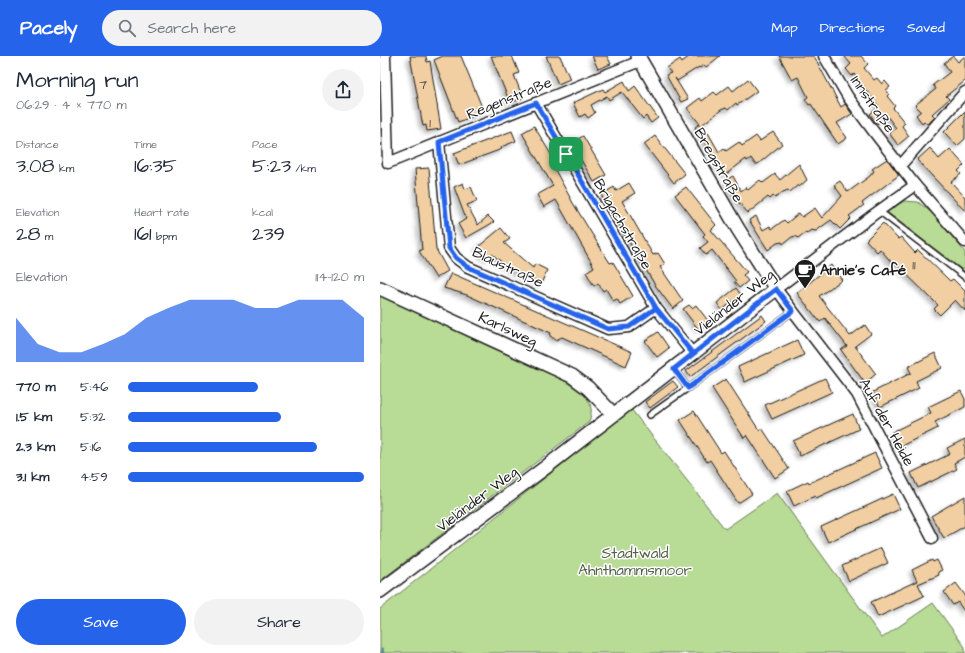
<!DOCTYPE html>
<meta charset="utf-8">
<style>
:root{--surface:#fff;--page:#f2f2f3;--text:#1f2937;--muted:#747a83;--accent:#2563eb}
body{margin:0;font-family:"Architects Daughter",sans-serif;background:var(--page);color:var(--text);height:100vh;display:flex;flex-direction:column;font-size:15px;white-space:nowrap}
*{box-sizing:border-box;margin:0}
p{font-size:13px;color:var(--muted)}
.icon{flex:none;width:22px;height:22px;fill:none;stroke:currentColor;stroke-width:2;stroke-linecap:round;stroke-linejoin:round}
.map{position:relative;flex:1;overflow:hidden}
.panel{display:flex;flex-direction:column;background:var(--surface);width:380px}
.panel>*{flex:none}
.pin{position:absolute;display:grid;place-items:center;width:34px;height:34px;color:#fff;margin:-17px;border-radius:8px;box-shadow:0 2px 6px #0006}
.round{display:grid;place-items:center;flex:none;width:42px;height:42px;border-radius:21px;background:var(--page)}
.headline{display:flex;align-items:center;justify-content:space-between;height:68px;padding:0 16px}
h1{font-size:22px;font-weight:600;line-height:30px}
.figures{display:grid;grid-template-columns:repeat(3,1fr);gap:6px;height:68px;padding:4px 16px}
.figures div{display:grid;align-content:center}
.figures b{font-size:20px;font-weight:600}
.figures small{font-size:11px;font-weight:400}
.figures p{font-size:11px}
.chart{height:112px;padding:8px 16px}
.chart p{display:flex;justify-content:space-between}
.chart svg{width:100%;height:72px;margin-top:4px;fill:var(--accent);opacity:.7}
.action{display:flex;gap:8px;margin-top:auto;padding:8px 16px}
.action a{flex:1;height:46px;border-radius:24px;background:var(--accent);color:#fff;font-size:16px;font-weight:600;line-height:46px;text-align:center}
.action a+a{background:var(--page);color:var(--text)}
ul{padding:0 16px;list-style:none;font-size:13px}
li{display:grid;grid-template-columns:64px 48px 1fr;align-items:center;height:30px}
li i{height:10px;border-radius:5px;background:var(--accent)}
header{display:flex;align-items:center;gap:24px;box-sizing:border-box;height:56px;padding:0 20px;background:var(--accent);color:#fff}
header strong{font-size:19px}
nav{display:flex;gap:22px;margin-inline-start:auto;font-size:14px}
.search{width:280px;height:36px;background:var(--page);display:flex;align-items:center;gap:10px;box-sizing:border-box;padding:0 14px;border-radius:22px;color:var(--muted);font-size:15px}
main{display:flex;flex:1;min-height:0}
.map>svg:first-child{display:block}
.green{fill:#b8db95;stroke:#6a7c58}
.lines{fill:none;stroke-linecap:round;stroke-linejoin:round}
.stream{stroke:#5c8995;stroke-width:3}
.building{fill:#f1cfa2;stroke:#1c1c1c;filter:url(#shadow)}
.service-casing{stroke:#1c1c1c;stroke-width:8}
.minor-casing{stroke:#1c1c1c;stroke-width:13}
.tertiary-casing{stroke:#1c1c1c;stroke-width:16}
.service{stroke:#fff;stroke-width:5}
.minor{stroke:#fff;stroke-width:10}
.tertiary{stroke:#fff;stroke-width:13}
.route-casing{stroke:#fff;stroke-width:8}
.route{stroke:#2563eb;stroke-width:5}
.labels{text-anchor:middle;stroke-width:3;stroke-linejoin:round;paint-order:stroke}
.number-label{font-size:13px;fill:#51493e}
.street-label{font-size:15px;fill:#1c1c1c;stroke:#fff}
.poi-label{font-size:15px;font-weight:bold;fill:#1c1c1c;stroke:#fff;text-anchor:start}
.park-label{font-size:15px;fill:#535f46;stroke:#fff}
</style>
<header>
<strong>Pacely</strong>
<div class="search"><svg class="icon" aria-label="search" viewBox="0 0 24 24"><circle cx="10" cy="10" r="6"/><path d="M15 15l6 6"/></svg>Search here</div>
<nav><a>Map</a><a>Directions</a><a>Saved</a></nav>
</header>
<main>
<section class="panel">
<div class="headline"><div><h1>Morning run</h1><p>06:29 · 4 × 770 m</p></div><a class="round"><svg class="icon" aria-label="share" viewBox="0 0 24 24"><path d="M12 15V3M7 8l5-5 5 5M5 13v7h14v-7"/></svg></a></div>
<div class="figures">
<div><p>Distance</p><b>3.08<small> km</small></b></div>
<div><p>Time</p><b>16:35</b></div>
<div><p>Pace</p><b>5:23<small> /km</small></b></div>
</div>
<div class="figures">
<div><p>Elevation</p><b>28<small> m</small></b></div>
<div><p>Heart rate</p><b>161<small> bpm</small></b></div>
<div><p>kcal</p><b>239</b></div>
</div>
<div class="chart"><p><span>Elevation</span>114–120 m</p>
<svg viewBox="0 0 160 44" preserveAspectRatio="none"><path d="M0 44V17L10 33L20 38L30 38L40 33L50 27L60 17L70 11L80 6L90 6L100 6L110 11L120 11L130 6L140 6L150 6L160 17V44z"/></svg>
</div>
<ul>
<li><b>770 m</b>5:46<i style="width:55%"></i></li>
<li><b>1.5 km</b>5:32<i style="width:65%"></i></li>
<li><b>2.3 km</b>5:16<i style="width:80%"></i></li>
<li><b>3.1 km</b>4:59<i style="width:100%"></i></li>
</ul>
<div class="action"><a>Save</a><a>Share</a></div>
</section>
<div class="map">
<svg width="585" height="597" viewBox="0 0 585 597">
<defs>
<filter id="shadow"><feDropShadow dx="-3" dy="3" stdDeviation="2" flood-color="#0004"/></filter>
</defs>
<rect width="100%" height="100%" fill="#fff"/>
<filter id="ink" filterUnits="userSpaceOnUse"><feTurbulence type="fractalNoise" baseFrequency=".025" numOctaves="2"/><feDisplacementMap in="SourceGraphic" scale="8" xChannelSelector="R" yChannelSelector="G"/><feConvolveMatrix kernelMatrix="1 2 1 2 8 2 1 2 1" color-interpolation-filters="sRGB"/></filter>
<g filter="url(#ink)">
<!-- green -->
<g class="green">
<path d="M 524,145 L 538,146 L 552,157 L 585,196 L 585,216 L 507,156 Z"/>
<path d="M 0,240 L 179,322 C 198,333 218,342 209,366 L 0,525 Z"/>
<path d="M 251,353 L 345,473 L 397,437 L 502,582 L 553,547 L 585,591 L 585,597 L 0,597 L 0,553 Z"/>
</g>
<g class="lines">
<!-- stream -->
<path class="stream" d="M 2,593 L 3,597"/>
</g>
<!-- building -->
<g class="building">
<path d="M 30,0 L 46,0 L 47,6 L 50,5 L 61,73 L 47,75 L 46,69 L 43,70 Z"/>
<path d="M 63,0 L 81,0 L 104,56 L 78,66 L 54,4 Z"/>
<path d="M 111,0 L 132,0 L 139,17 L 134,19 L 143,42 L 130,47 Z"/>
<path d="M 166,0 L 180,0 L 190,23 L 178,28 Z"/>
<path d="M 212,0 L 227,0 L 231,8 L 218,13 Z"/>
<path d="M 310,0 L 340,0 L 326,11 L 324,9 L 320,12 L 319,11 L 297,25 L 295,22 L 308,43 L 301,46 L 286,19 L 291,17 L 287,12 L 300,3 L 302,6 Z"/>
<path d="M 399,0 L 434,0 L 461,51 L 465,48 L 472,58 L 457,67 L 467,82 L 458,88 L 431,48 L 429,49 L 425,43 L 428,41 L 418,21 L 412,24 Z"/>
<path d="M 464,0 L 481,0 L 488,8 L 484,12 L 494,24 L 497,22 L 502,28 L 505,25 L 510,31 L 506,34 L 509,38 L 507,40 L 515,50 L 513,52 L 525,67 L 522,70 L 529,80 L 518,89 L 509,77 L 516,72 L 507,60 L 497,68 L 490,58 L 499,51 L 474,18 L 472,20 L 466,13 L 471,8 Z"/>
<path d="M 573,0 L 578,6 L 585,0 L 585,25 L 566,40 L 569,43 L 552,58 L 555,61 L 551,65 L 547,68 L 544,65 L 542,67 L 536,59 L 541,55 L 535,49 L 556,33 L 553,29 L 570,16 L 564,7 Z"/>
<path d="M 368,23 L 377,35 L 357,49 L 356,47 L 348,54 L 346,52 L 341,54 L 323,68 L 339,96 L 344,92 L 346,95 L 359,86 L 362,90 L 376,80 L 380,85 L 393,76 L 402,88 L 378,108 L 375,108 L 371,102 L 367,105 L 366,103 L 345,119 L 315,71 L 320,68 L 307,52 L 320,42 L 322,45 L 334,36 L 337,39 L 349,30 L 353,35 Z"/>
<path d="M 244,25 L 249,35 L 255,30 L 278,62 L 271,67 L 266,60 L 263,63 L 242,36 L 229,44 L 227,40 L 211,49 L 215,57 L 208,62 L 205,58 L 200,61 L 193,47 L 223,33 L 225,36 Z"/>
<path d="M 585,55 L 585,83 L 577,90 L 564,76 Z"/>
<path d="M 154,70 L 178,110 L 174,112 L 193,147 L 223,196 L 230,207 L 233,206 L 253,240 L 240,248 L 237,243 L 233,245 L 226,233 L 223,235 L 218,227 L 214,230 L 206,216 L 214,211 L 176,144 L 164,151 L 157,139 L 173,130 L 142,77 Z"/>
<path d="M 132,75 L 136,85 L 121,91 L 122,93 L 79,109 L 74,97 Z"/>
<path d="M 203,80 L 226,119 L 214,126 L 191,87 Z"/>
<path d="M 275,80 L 305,118 L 294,127 L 264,88 Z"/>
<path d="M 550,92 L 559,103 L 570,93 L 584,109 L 578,115 L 581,118 L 571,126 L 585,141 L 585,155 L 537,104 Z"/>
<path d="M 507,103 L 519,119 L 482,147 L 484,149 L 469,160 L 471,162 L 460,173 L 451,164 L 436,175 L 431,174 L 427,177 L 426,176 L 418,182 L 416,180 L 412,181 L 403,188 L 402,186 L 397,187 L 388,194 L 369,164 L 376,160 L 383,174 L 390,170 L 392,173 L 404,164 L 407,167 L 419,157 L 422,161 L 435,152 L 442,162 L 462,140 L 454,129 L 460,125 L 468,136 L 490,120 L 494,115 L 492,113 Z"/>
<path d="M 419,108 L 427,124 L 419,131 L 418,129 L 410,136 L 408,134 L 403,136 L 395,142 L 393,140 L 390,143 L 388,141 L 368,157 L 355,142 L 346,124 L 353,120 L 361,135 L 366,131 L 368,134 L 380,124 L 383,127 L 395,118 L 400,124 Z"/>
<path d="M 49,112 L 56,193 L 68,215 L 56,222 L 39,195 L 42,194 L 35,113 Z"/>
<path d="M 83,127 L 85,133 L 91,131 L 97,145 L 87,149 L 98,169 L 108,160 L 114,166 L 86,182 L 78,168 L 86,163 L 74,131 Z"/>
<path d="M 249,127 L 255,137 L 242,145 L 273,199 L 278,197 L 285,208 L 280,211 L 303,245 L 293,253 L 275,229 L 221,139 L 234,131 L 236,135 Z"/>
<path d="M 306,131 L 336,169 L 331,174 L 367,216 L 363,219 L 368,225 L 359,232 L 354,226 L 356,225 L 332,194 L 326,199 L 320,192 L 328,186 L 323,180 L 325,178 L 295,139 Z"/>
<path d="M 503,167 L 518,183 L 521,181 L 535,197 L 538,194 L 570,225 L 573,223 L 585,235 L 585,255 L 575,244 L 560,259 L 554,253 L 558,249 L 515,207 L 513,208 L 500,193 L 497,196 L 486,184 Z"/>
<path d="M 121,172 L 130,183 L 124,187 L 147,207 L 153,212 L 155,208 L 167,214 L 161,228 L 133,214 L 132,215 L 112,198 L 106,203 L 97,192 Z"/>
<path d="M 451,209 L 462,224 L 439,240 L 470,280 L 485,269 L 491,278 L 475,290 L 496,318 L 485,327 L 461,294 L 467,290 L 445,262 L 440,266 L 417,237 Z"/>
<path d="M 71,217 L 252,296 L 246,310 L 182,281 L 176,284 L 170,280 L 171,277 L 87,239 L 64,232 Z"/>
<path d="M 356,232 L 361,239 L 342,254 L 337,247 Z"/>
<path d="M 309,249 L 312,252 L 316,249 L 329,266 L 319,274 L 303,253 Z"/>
<path d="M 382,259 L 386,265 L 310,321 L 306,315 Z"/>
<path d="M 278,276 L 289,292 L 277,301 L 265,285 Z"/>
<path d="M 417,284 L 424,299 L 365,326 L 358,311 Z"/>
<path d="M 555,297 L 562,312 L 536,325 L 539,332 L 500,351 L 493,336 L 531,317 L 528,311 Z"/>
<path d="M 445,322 L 452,336 L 392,363 L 385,349 Z"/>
<path d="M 346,323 L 379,374 L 382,372 L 409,413 L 395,422 L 367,379 L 364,382 L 332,332 Z"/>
<path d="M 293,325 L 298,331 L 270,352 L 265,346 Z"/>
<path d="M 581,335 L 585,343 L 585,351 L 555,366 L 558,372 L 519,391 L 512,376 L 551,357 L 548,351 Z"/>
<path d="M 314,355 L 341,397 L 344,395 L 372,438 L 358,447 L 330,404 L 327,406 L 300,364 Z"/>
<path d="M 473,358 L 479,373 L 420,400 L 413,385 Z"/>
<path d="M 585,383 L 585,401 L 574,407 L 577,413 L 538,432 L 531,417 L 570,398 L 567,392 Z"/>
<path d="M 495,397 L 502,412 L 436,442 L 435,440 L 414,450 L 407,435 L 428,425 L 429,427 Z"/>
<path d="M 513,438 L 520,453 L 448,486 L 441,471 Z"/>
<path d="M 585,440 L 585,470 L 564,482 L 551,460 Z"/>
<path d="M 501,492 L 508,507 L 469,525 L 462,510 Z"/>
<path d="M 552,504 L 553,506 L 557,504 L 562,514 L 558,516 L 559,519 L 538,528 L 544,540 L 498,561 L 491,546 L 537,525 L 532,514 Z"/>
<path d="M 576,527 L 585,539 L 585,557 L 578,546 L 573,549 L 564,536 Z"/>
</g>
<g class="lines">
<!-- service casing -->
<g class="service-casing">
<g id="service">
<path d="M 499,155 L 585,221"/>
<path d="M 294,313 L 308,332"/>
<path d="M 270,359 L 308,332 L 413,255"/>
</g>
</g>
<!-- minor casing -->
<g class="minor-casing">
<g id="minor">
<path d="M 5,0 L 8,107 L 260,5"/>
<path d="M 444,0 L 468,41 L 494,76 L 535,129 L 585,186"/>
<path d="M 156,47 L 276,252 L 313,298"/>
<path d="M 59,86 L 69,192 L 76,202 L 88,211 L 228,273 L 249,271 L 276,252"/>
<path d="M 520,110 L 585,36"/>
<path d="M 535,129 L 493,159 L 396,233 L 477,338 L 552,482"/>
</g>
</g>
<!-- tertiary casing -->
<g class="tertiary-casing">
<g id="tertiary">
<path d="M 0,232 L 192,320 L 208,332 L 233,358"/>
<path d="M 0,535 L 166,411 L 396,233 L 358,173 L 258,0"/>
</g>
</g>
<!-- service -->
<use href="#service" class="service"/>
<!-- minor -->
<use href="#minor" class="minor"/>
<!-- tertiary -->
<use href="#tertiary" class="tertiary"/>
</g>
</g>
<g class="lines" filter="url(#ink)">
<!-- route casing -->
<g class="route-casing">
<path id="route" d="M 186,98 L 276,252 L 313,298 L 294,313 L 308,332 L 413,255 L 396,233 L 313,298 L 276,252 L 249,271 L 228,273 L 88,211 L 76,202 L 69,192 L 59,86 L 156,47 L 186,98"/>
</g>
<!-- route -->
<use href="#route" class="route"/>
</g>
<!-- icons -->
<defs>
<g id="cafe-pin" transform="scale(1.15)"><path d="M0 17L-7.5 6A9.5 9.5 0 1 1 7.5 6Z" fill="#1c1c1c" stroke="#fff"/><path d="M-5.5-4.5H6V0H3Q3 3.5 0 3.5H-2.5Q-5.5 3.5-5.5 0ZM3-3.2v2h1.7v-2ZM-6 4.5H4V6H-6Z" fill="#fff"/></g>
</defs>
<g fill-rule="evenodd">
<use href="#cafe-pin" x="425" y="214"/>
</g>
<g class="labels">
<!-- number labels -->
<g class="number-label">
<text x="43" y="33">7</text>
<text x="50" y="71">1</text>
<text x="534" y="213">11</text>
</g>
<!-- street labels -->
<g class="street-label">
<text transform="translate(129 42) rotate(-22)" y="5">Regenstraße</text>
<text transform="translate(493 48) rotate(55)" y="5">Innstraße</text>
<text transform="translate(339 109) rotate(60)" y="5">Bregstraße</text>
<text transform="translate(243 168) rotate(60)" y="5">Brigachstraße</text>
<text transform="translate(128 211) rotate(25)" y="5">Blaustraße</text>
<text transform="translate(354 246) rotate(-38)" y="5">Vieländer Weg</text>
<text transform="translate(128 273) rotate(25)" y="5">Karlsweg</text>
<text transform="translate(507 366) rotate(61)" y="5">Auf der Heide</text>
<text transform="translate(97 443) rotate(-37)" y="5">Vieländer Weg</text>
</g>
<!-- poi labels -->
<g class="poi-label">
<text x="440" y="219">Annie's Café</text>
</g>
<!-- park labels -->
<g class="park-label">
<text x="255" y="502">Stadtwald<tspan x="255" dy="17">Ahnthammsmoor</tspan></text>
</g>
</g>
</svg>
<div class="pin" style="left:186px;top:98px;background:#1e9e55"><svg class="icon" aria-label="arrive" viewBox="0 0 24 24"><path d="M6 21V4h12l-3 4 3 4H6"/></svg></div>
</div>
</main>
